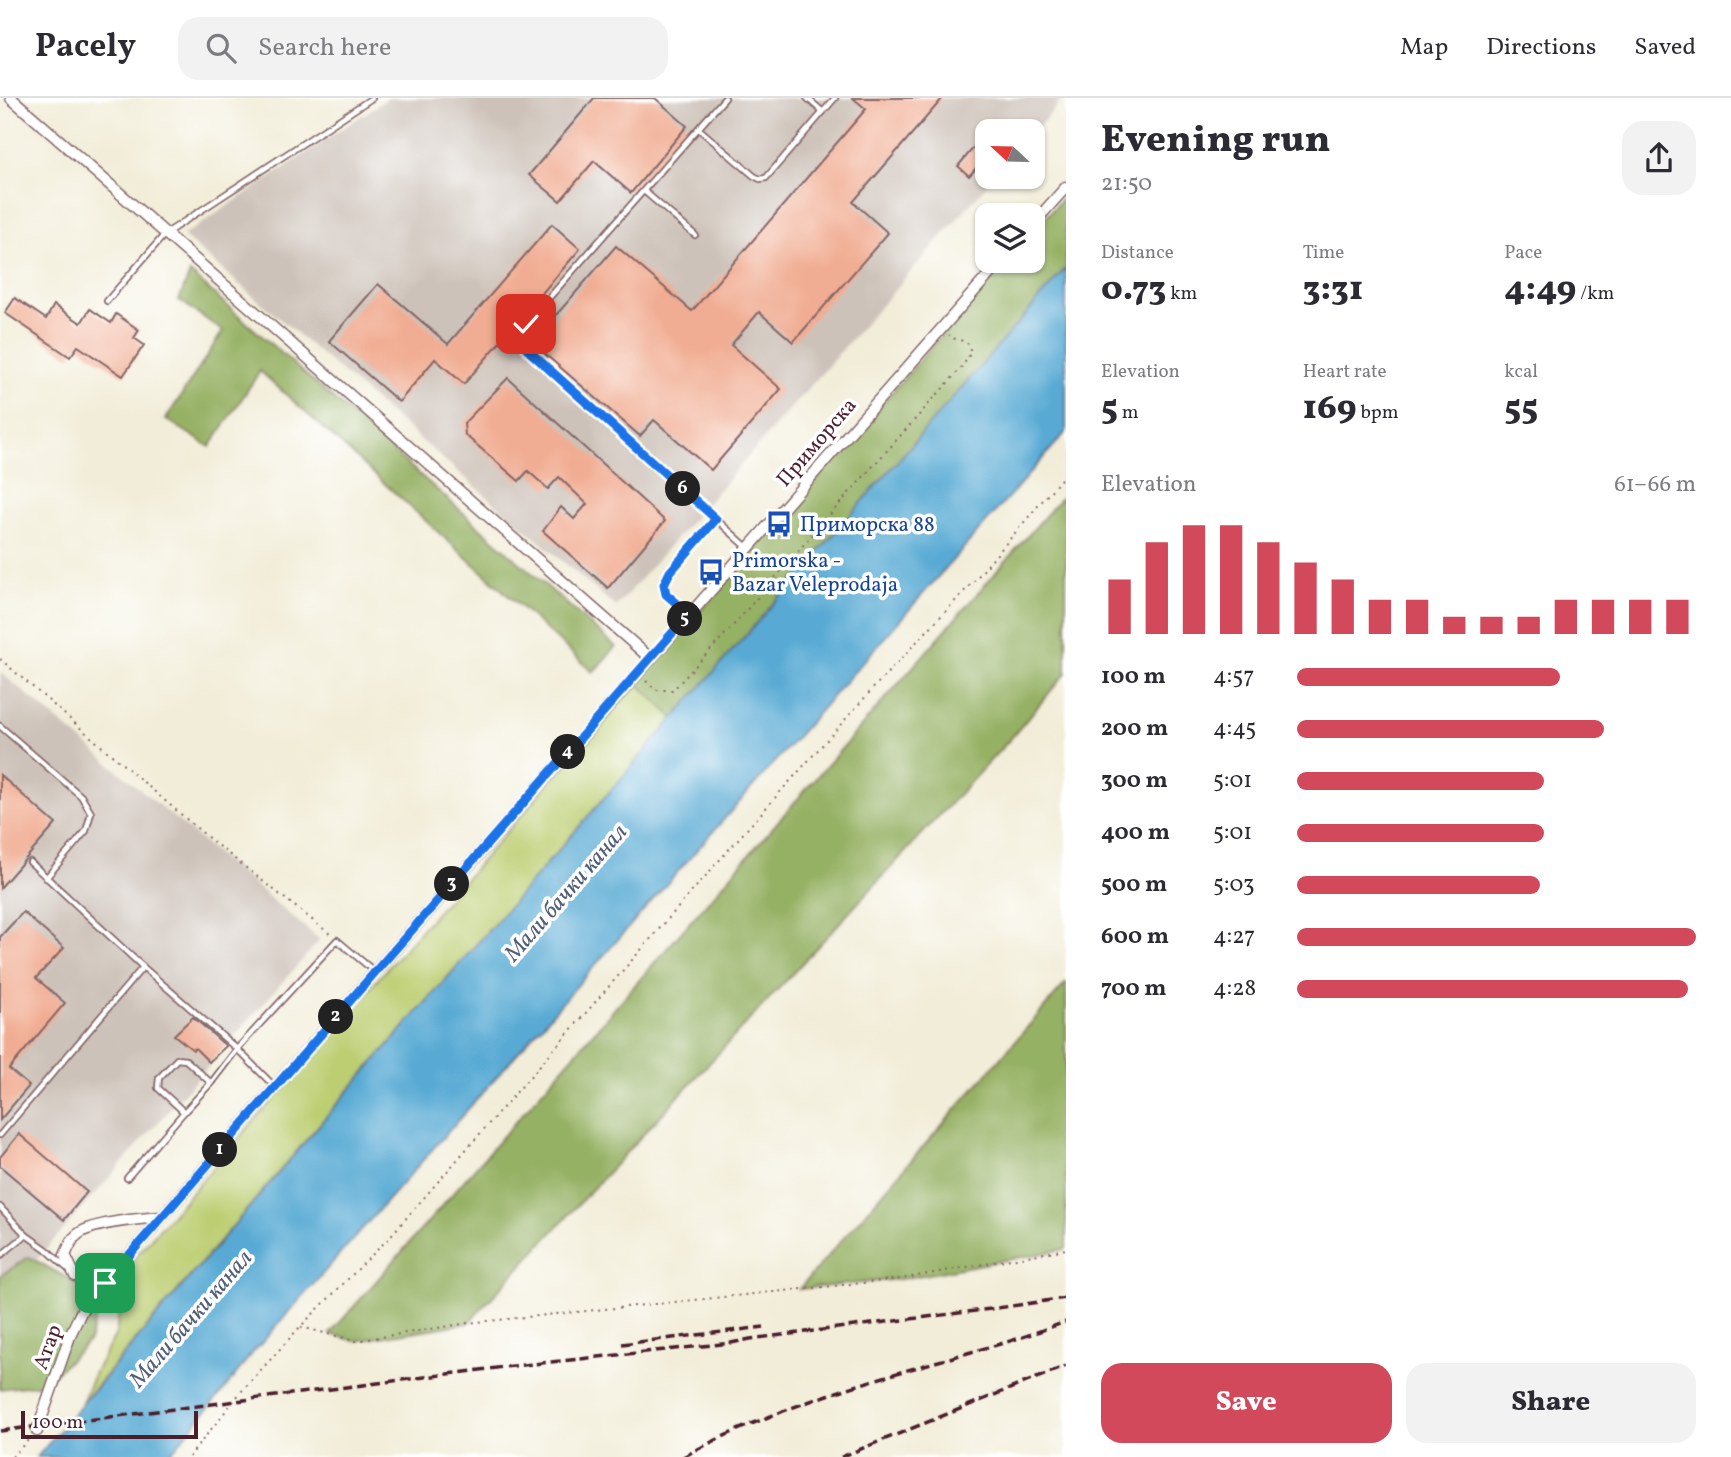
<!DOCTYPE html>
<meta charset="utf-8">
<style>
:root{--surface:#fff;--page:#f2f2f3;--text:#2b2b33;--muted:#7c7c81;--line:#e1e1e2;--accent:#d1495b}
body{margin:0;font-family:Vollkorn,serif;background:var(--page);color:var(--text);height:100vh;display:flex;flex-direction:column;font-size:26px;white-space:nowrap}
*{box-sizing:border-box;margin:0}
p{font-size:23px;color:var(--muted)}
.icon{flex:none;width:38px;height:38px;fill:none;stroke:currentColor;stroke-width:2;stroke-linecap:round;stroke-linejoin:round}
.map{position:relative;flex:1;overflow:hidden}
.details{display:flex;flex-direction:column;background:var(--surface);width:665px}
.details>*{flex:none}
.needle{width:46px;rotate:292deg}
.fabs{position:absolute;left:975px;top:21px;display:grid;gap:14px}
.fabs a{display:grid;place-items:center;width:70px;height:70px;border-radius:14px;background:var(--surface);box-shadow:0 2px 5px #0004;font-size:35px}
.scale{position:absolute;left:21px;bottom:18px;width:177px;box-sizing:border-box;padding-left:7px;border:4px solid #4a1f2b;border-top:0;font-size:19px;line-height:24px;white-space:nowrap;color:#4a1f2b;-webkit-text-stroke:5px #fff;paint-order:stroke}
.pin{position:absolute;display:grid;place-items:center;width:60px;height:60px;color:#fff;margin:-30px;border-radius:14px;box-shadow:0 4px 10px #0006}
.km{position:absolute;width:35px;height:35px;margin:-18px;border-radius:50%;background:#222;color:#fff;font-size:19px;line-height:35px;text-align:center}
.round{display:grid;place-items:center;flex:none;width:74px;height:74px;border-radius:21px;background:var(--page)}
.headline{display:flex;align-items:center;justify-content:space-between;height:119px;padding:0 35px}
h1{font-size:38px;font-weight:800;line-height:52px}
.figures{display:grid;grid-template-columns:repeat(3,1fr);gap:10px;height:119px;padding:7px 35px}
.figures div{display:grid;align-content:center}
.figures b{font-size:35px;font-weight:800}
.figures small{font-size:19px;font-weight:400}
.figures p{font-size:19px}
.chart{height:196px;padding:14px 35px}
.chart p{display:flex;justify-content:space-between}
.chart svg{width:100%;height:126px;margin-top:7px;stroke:var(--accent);stroke-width:6}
.action{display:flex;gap:14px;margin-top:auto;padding:14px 35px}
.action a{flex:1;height:80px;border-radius:21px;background:var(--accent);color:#fff;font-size:28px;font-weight:800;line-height:80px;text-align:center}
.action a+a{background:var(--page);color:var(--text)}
ul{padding:0 35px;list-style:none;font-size:23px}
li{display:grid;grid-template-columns:112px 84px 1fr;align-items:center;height:52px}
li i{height:18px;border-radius:9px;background:var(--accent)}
header{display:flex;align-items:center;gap:42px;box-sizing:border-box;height:98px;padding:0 35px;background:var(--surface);border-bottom:2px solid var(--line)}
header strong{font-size:33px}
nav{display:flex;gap:38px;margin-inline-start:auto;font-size:24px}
.search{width:490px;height:63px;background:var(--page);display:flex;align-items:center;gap:18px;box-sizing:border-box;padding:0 24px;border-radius:21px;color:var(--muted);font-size:26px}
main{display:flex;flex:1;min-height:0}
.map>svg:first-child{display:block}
.industrial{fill:#cdc2b9}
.green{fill:#bcce71;stroke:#83764e;stroke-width:2}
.forest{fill:#95b163;stroke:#706847;stroke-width:2}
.water{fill:#59aad4;stroke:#526480;stroke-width:2}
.building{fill:#f1ad93}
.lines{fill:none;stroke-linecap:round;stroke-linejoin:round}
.service-casing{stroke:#856768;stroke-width:8}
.minor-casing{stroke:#856768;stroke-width:13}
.path{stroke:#856768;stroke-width:2;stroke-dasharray:2 5;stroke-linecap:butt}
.service{stroke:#fff;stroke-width:4.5}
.minor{stroke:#fff;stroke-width:10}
.rail{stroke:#4a1f2b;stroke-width:3.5;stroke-dasharray:10 5;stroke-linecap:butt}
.route-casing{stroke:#fff;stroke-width:14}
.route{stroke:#1a73e8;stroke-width:9}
.labels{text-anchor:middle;stroke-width:7;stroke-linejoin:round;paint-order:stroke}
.street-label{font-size:21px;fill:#4a1f2b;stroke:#fff}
.transit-label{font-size:21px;fill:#164399;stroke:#fff;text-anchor:start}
.water-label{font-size:23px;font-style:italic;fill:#515e77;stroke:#fff}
</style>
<header>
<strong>Pacely</strong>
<div class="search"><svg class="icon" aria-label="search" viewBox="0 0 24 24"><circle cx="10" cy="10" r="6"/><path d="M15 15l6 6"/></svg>Search here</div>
<nav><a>Map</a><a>Directions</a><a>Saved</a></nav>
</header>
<main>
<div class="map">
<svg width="1066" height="1359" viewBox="0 0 1066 1359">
<rect width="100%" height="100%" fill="#fff"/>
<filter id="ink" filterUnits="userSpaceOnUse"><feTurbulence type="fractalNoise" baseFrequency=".0143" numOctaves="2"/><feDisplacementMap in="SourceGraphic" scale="14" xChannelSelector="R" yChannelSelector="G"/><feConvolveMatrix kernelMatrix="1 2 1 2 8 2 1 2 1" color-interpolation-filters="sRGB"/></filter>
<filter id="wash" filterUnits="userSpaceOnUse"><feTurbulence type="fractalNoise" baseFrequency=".00686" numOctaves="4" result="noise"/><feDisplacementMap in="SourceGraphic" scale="28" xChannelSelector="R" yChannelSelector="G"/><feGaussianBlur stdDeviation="1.57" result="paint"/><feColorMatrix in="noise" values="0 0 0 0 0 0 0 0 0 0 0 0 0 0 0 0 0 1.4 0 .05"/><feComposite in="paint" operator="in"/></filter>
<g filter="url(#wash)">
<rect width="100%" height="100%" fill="#f2edd8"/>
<!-- industrial -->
<g class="industrial">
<path d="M 388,0 L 1064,0 L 1033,35 L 1032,33 L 987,33 L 987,79 L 994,79 L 616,509 L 183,138 Z"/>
<path d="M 0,574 L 320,842 L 38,1160 L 0,1189 Z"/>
</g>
<!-- green -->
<path class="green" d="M 637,585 L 674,620 L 332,1012 L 81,1306 L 96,1272 L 116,1236 L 121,1198 L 121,1175 Z"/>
<!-- forest -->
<g class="forest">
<path d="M 1066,96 L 1066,170 L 674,620 L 637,585 L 1007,163 L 1032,163 L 1033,134 Z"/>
<path d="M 190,175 L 616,549 L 593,574 L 260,273 L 210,349 L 166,321 L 223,233 L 179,202 Z"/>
<path d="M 1066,394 L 1066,575 L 1012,639 L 468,1225 L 356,1243 L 330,1236 Z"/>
<path d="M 1066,885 L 1066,1151 L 901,1181 L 799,1191 Z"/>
<path d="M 29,1159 L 102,1199 L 89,1243 L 44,1286 L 0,1291 L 0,1178 Z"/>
</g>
<!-- water -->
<path class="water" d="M 1066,170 L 1066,334 L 265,1241 L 249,1259 L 224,1292 L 167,1359 L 37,1359 L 332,1012 Z"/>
<g id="blocks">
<!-- building -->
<g class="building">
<path d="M 594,0 L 655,0 L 687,28 L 631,95 L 594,63 L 560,103 L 529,77 Z"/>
<path d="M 853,0 L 943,0 L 853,104 L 888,135 L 793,244 L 759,214 L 731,247 L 781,291 L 711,372 L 654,322 L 640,338 L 532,245 L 616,148 L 692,213 L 866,11 Z"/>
<path d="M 987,34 L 987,58 L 969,78 L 958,68 Z"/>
<path d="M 552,126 L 580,151 L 464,286 L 435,261 L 399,304 L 329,243 L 378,186 L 448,246 Z"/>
<path d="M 15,200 L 46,221 L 54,207 L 81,225 L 90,211 L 111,225 L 116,216 L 139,232 L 134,240 L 144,247 L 123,278 L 78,248 L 70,259 L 5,215 Z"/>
<path d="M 508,280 L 665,423 L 608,490 L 543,433 L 561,409 L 574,421 L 587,406 L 559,379 L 548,391 L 528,373 L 519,383 L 465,337 L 464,325 Z"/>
<path d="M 0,677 L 56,726 L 0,790 Z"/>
<path d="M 23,814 L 64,850 L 36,880 L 65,905 L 9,971 L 29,988 L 0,1022 L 0,839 Z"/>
<path d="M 193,919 L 226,948 L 209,964 L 195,950 L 193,952 L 174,937 Z"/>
<path d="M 19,1036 L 87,1094 L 64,1122 L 0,1068 L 0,1059 Z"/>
</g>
</g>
</g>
<g filter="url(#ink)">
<use href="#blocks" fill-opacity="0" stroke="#856768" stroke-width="2"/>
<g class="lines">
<!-- service casing -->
<g class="service-casing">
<g id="service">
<path d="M 725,0 L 526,226 C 521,238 522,244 530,254 L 747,449"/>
<path d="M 807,0 L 823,14"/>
<path d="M 699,31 L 754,78 L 760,81 L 766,80 L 835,0"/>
<path d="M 644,93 L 695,137"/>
<path d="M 107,203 L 165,136 L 372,0"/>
<path d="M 689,516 L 666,496 L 665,486 L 670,474 L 716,421"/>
<path d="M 0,628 L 81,698 L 91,715 L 86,733 L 46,780"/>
<path d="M 30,764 L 143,869"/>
<path d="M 274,988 L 237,951 L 337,842 L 375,874"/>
<path d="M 184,1014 L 211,985"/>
<path d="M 0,1037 L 143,869 L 237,951 L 211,985 L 186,962 L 177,961 L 159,980 L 158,990 L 184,1014 L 127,1080"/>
<path d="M 0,1109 L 26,1137 L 46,1151 L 69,1172"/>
<path d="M 0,1158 L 26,1137"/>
</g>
</g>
<!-- minor casing -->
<g class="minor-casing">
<g id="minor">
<path d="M 11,0 L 650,560"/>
<path d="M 1032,127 L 1066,89"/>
<path d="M 161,1119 C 142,1121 89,1124 76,1138 C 71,1142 68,1152 65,1157 L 75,1178 L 105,1185 L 375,874 L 1001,163"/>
<path d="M 37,1333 L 71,1235 L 84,1208 L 105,1185"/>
</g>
</g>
<!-- path -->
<g class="path">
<path d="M 0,561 L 212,743 L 330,836"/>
<path d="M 646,583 L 656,592 L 673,592 L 731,530 L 849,395 L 962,269 L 971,254 L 967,244 L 952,240 L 949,237"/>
<path d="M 301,1229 L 356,1243 L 468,1225 L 901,1181 L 1066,1151"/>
<path d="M 12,1359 L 28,1342"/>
<path d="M 189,1359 L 240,1295 L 300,1229 L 387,1142 L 731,749 L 877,586 L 974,483 L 1066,375"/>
</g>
<!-- service -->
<use href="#service" class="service"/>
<!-- minor -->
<use href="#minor" class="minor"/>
<!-- rail -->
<g class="rail">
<path d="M 622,1246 L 764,1229"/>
<path d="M 0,1333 L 504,1269 L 731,1245 L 750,1241 L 991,1211 L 1066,1200"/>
<path d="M 683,1359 C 782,1305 892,1276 1000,1246 C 1022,1240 1044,1231 1066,1224"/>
<path d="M 841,1359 L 1066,1268"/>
</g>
</g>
</g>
<g class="lines" filter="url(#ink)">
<!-- route casing -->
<g class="route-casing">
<path id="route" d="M 105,1185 L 375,874 L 689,516 L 666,496 L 664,486 L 670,474 L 716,421 L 530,254 C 522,244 521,238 526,226"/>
</g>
<!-- route -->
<use href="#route" class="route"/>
</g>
<!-- icons -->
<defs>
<g id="bus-bare" transform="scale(2.1)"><path d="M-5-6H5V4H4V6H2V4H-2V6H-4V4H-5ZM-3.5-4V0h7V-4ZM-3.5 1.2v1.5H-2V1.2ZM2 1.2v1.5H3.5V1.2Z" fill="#1a4fb4" stroke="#fff" stroke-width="2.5" paint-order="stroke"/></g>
</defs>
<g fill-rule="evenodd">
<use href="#bus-bare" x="779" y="426"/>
<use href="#bus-bare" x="711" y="474"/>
</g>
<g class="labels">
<!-- street labels -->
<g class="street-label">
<text transform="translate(816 344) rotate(-49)" y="7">Приморска</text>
<text transform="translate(47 1249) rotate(-70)" y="7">Атар</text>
</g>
<!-- transit labels -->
<g class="transit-label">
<text x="800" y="433">Приморска 88</text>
<text x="732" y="469">Primorska -<tspan x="732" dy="24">Bazar Veleprodaja</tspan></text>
</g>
<!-- water labels -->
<g class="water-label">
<text transform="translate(565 794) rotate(-49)" y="8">Мали бачки канал</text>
<text transform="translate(190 1220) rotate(-49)" y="8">Мали бачки канал</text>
</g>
</g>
</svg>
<div class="fabs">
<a><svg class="needle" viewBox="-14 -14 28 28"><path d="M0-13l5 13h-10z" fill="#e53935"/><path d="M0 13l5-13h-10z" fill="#7c7c81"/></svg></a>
<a><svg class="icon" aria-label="layers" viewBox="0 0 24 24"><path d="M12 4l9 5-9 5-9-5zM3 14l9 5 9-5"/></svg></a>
</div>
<div class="scale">100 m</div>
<div class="pin" style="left:105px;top:1185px;background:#1e9e55"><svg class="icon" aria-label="arrive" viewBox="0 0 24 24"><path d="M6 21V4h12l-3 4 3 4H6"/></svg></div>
<div class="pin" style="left:526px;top:226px;background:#d93025"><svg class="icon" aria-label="check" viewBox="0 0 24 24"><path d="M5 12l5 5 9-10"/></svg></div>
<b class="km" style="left:220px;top:1052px">1</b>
<b class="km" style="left:336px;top:919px">2</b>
<b class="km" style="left:452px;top:786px">3</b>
<b class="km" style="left:568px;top:654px">4</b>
<b class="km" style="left:685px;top:521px">5</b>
<b class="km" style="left:683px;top:391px">6</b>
</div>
<section class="details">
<div class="headline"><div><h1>Evening run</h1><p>21:50</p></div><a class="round"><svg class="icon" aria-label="share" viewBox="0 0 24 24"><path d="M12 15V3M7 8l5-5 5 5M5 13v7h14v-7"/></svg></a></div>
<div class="figures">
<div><p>Distance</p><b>0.73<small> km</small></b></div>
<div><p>Time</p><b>3:31</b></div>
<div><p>Pace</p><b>4:49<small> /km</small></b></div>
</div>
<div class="figures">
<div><p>Elevation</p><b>5<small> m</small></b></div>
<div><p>Heart rate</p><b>169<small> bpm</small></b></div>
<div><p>kcal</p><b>55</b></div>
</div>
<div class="chart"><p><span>Elevation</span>61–66 m</p>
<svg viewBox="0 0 160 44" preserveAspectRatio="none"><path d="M5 44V25M15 44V12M25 44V6M35 44V6M45 44V12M55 44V19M65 44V25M75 44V32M85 44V32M95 44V38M105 44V38M115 44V38M125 44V32M135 44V32M145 44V32M155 44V32"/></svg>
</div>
<ul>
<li><b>100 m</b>4:57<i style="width:66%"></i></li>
<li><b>200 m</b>4:45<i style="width:77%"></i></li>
<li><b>300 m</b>5:01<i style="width:62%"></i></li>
<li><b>400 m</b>5:01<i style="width:62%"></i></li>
<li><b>500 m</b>5:03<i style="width:61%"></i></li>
<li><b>600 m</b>4:27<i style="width:100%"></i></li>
<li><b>700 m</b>4:28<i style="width:98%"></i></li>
</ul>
<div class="action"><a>Save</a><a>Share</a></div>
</section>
</main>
